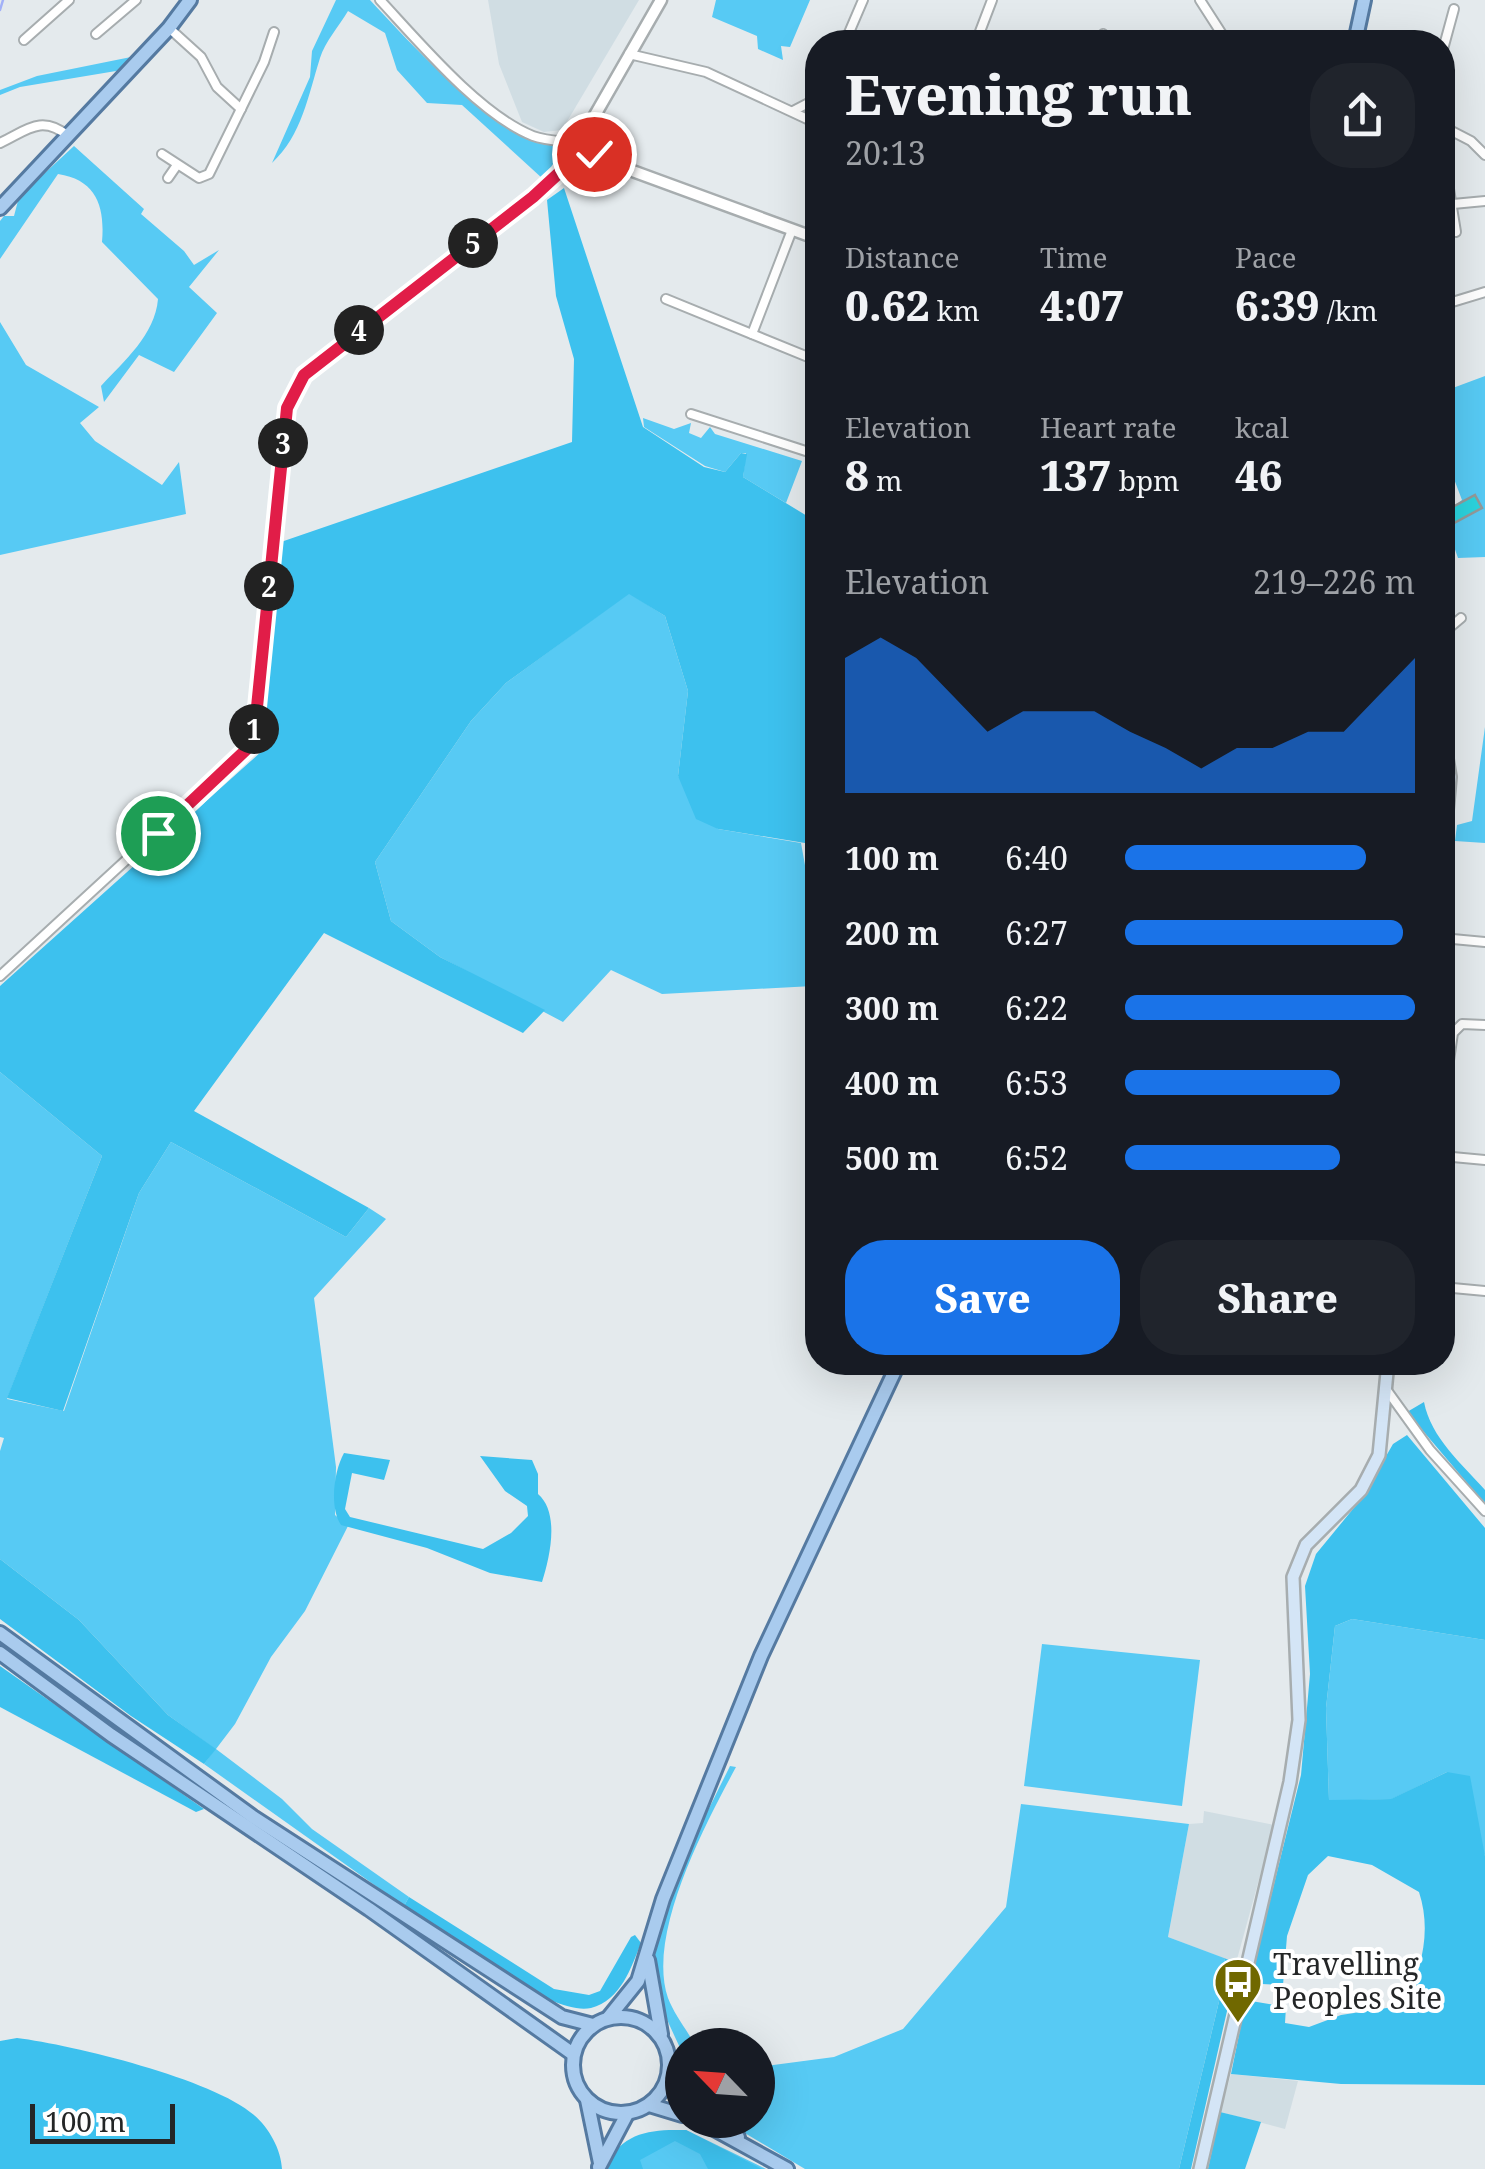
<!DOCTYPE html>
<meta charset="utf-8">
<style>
:root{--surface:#171b24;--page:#20242c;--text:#f1f3f6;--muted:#9ea1a6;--accent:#1a73e8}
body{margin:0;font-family:"Noto Serif",serif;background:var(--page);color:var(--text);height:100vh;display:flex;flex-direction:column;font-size:38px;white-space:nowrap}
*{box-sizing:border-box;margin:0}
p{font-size:32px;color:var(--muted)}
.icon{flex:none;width:55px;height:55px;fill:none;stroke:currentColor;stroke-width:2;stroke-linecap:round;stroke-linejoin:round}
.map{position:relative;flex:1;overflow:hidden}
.sheet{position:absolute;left:805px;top:30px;width:650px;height:1345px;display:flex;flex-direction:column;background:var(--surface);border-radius:40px;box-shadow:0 10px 40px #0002}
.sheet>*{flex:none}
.needle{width:65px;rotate:295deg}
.fabs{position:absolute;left:665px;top:2028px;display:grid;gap:20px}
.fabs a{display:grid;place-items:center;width:110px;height:110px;border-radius:50%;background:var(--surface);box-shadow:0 10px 40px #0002;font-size:50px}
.scale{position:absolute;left:30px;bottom:25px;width:145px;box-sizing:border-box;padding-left:10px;border:5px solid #242627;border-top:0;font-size:28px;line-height:35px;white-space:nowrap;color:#242627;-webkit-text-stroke:8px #fff;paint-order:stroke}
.pin{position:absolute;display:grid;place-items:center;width:85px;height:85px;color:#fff;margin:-42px;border:5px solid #fff;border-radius:50%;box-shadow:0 2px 10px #0007}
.km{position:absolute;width:50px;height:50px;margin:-25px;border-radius:50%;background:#222;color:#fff;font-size:28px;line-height:50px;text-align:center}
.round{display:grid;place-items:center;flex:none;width:105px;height:105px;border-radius:40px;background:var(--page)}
.headline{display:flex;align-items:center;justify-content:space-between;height:170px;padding:0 40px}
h1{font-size:55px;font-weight:800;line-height:75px}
.figures{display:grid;grid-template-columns:repeat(3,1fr);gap:15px;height:170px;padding:10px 40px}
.figures div{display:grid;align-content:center}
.figures b{font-size:42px;font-weight:800}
.figures small{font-size:28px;font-weight:400}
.figures p{font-size:28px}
.chart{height:280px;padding:20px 40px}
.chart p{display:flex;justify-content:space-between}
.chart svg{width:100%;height:180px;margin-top:10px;fill:var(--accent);opacity:.7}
.primary-button{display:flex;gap:20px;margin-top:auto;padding:20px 40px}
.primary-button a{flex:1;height:115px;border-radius:40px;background:var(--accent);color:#fff;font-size:40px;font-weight:800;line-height:115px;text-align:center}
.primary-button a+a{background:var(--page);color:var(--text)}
ul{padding:0 40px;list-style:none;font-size:32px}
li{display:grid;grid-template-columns:160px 120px 1fr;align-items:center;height:75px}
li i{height:25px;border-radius:12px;background:var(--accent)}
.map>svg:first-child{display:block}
.built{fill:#d0dde3}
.green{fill:#57caf4}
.forest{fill:#3dc1ee}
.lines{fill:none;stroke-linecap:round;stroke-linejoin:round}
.stream{stroke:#a2b1f8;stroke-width:2.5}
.building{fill:#2bd3de;stroke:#939999;stroke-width:2.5}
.minor-casing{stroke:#a7adaf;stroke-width:12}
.tertiary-casing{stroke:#a7adaf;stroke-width:15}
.secondary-casing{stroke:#a7adaf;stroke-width:16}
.primary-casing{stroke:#557aa1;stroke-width:18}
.minor{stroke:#fff;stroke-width:8}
.tertiary{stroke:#fff;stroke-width:10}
.secondary{stroke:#d4e5f6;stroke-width:11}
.primary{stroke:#a9cbee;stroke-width:12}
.route-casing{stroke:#fff;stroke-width:20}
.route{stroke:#e11d48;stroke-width:12}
.labels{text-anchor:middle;stroke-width:8;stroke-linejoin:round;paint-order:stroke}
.poi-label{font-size:30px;fill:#242627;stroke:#fff;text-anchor:start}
</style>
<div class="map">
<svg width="1485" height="2169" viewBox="0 0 1485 2169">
<rect width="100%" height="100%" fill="#e4eaed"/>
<!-- built -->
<g class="built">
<path d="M 488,0 L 639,0 L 562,130 L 544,132 L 522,122 L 499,64 Z"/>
<path d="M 1204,1811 L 1274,1825 L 1236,1963 L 1168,1937 L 1189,1824 L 1203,1823 Z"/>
<path d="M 1231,2074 L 1298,2081 L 1285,2129 L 1220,2112 Z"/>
</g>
<!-- green -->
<g class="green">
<path d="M 336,0 L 370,0 C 416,49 502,146 571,148 L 543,179 L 462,105 L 427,103 L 397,70 L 385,33 L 348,11 C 339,26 325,42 320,58 C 308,96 302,135 272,163 L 310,77 L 312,51 Z"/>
<path d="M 716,0 L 810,0 L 790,47 L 781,46 L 783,60 L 758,49 L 757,36 L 712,17 Z"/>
<path d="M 131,57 L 128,69 L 20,87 L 0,95 L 0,90 L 37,76 Z"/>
<path d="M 74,146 L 144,209 L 141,214 L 184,251 L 194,265 L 219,250 L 189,287 L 217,313 L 174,372 L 139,355 L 104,402 L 101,386 C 124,361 155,335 158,299 L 102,242 C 105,207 97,180 58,174 L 0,259 L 0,221 L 4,216 L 14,216 L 19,197 Z"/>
<path d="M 0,322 L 26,365 L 99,407 L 80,423 L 95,441 L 162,485 L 179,462 L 186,514 L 0,555 Z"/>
<path d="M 1485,376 L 1485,557 L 1458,558 L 1443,515 L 1462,500 L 1443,450 L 1442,392 Z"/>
<path d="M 643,418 L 674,429 L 691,423 L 689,433 L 701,438 L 710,427 L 715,434 L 802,461 L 786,503 L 743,477 L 746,453 L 741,453 L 725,472 L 705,466 L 644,427 Z"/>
<path d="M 629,593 L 665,616 L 688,691 L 678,776 L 718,829 L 801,843 L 817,932 L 813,986 L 662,994 L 611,970 L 563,1022 L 440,957 L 391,921 L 375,862 L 471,721 L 506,683 Z"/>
<path d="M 1485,727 L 1485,843 L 1455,841 L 1457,825 L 1472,821 Z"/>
<path d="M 0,1072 L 102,1156 L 7,1399 L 64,1411 L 139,1193 L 171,1142 L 346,1237 L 369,1208 L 386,1219 L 314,1298 L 336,1467 L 335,1515 L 348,1526 L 305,1611 L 271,1657 L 235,1724 L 216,1749 L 282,1799 L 312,1829 L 409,1897 L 404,1906 L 204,1764 L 215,1749 L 168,1715 L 79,1620 L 0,1559 L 0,1451 L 4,1438 L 0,1437 Z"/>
<path d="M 1352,1619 L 1485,1640 L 1485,1856 L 1447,1772 L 1392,1799 L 1329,1801 L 1326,1708 L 1335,1626 Z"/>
<path d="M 1042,1644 L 1200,1660 L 1182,1806 L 1024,1786 Z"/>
<path d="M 730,1766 L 736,1767 C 706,1823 646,1934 668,1998 C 674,2014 687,2030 695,2045 L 682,2045 L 682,2052 C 669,2024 650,1987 653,1955 C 658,1905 707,1813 730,1766 Z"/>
<path d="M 1021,1804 L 1189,1824 L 1168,1937 L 1224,1958 L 1227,1968 L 1179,2169 L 805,2169 L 743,2132 L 732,2120 L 758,2120 L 758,2067 L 834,2057 L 903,2029 L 1006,1907 Z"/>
<path d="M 686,2130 L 766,2169 L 608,2169 Z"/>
</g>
<!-- forest -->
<g class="forest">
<path d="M 564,188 L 643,427 L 704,467 L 725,472 L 741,453 L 747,454 L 743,477 L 817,522 L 817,845 L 718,829 L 696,819 L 678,776 L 688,691 L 665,616 L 629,594 L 506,683 L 471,721 L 375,862 L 391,921 L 440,957 L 545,1010 L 523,1033 L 324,933 L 194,1111 L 369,1208 L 346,1237 L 171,1142 L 139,1193 L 63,1411 L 7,1398 L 102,1156 L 0,1072 L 0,986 L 262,751 L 278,543 L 572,442 L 574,359 L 556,296 L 547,200 Z"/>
<path d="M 1424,1402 C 1431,1438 1462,1464 1485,1490 L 1485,1504 L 1407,1412 Z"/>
<path d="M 1407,1435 L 1485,1528 L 1485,1640 L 1352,1619 L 1335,1626 L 1326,1708 L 1329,1800 L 1391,1799 L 1447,1772 L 1470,1776 L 1485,1856 L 1485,2085 L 1341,2084 L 1231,2074 L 1242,2020 L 1251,2001 L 1286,2007 L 1285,2023 L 1309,2027 L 1341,2015 L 1406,2005 C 1421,1967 1432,1932 1419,1892 L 1372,1865 L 1328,1856 L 1308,1875 L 1287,1936 L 1283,1985 L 1262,1984 L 1252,1973 L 1301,1775 L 1310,1674 L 1305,1586 L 1316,1554 L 1362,1498 L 1393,1444 Z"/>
<path d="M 344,1453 L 390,1460 L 384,1480 L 352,1473 L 345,1509 L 350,1517 L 483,1549 L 511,1533 L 528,1516 L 527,1506 L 505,1491 L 480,1456 L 532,1460 L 538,1474 L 538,1494 C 560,1513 550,1557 542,1582 L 490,1573 L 427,1548 L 341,1525 C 329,1507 334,1471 344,1453 Z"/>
<path d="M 0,1559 L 79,1620 L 168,1715 L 216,1749 L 204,1764 L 131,1716 L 0,1619 Z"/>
<path d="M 0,1666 L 204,1809 L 196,1812 L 0,1707 Z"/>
<path d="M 409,1897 L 554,1989 L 589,1995 L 600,1991 L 631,1937 L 635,1935 L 641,1943 C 631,1968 621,2000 591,2008 C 550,2018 440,1931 404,1906 Z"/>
<path d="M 1224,1958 L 1236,1963 L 1235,1976 L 1191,2169 L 1179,2169 L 1227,1968 Z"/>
<path d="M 17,2038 C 73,2045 213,2079 254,2115 C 269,2128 281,2149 282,2169 L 0,2169 L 0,2041 Z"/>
<path d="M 1220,2112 L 1261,2122 L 1245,2169 L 1208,2169 Z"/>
<path d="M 669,2130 L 686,2130 L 762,2169 L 708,2169 L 700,2154 L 675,2141 L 640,2160 L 643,2169 L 608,2169 C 615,2139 641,2131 669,2130 Z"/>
</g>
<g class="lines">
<!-- stream -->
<path class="stream" d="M 0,10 L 3,0"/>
</g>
<!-- building -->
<path class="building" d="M 1475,495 L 1482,508 L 1454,523 L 1447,510 Z"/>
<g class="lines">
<!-- minor casing -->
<g class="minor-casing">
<g id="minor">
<path d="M 1200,0 L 1227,42"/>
<path d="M 169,28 L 201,57 L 217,87 L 241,109"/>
<path d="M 96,34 L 136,0"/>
<path d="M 1103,34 L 1107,42"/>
<path d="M 24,40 L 69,0"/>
<path d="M 845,42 L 863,0"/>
<path d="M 976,42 L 992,0"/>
<path d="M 1442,53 L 1454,9"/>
<path d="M 629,54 L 706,72 L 818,124"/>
<path d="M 793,111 L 818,98"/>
<path d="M 1442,126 L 1471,141 L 1485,155"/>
<path d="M 0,143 C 26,131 41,114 68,136"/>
<path d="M 162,154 L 199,178 L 209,174 L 264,62 L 274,32"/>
<path d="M 168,178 L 177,165"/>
<path d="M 1449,189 L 1456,232"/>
<path d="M 1453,204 L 1485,201"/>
<path d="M 666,299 L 808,357"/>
<path d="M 1449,303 L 1485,292"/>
<path d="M 752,334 L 792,230"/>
<path d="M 691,414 L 818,455"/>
<path d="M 1442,634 L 1461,618"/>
<path d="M 1442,938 L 1485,942"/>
<path d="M 0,976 L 249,747 L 255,727 L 287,408 L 304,375 L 533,197 L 559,173 L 579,143 C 564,141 546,141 533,136 C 480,115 419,42 380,0"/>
<path d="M 1442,1109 L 1453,1033 L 1462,1024 L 1485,1025"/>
<path d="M 1442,1156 L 1485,1160"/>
<path d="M 1442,1287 L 1485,1291"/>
<path d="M 1386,1389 L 1430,1450 L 1485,1511"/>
</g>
</g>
<!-- tertiary casing -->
<g class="tertiary-casing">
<path id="tertiary" d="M 661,0 L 579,143 L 608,162 L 818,239"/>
</g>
<!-- secondary casing -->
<g class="secondary-casing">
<g id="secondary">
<path d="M 1442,729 L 1450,777 L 1442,866"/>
<path d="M 1200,2169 L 1290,1782 L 1299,1720 L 1293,1577 L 1306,1545 L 1361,1490 L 1379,1455 L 1388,1362"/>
</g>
</g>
<!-- primary casing -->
<g class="primary-casing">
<g id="primary">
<path d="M 1355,42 L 1364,0"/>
<path d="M 0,208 L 169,28 L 190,0"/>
<path d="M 0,1633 L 253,1817 L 562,2017 L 593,2025"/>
<path d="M 0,1653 L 111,1735 L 369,1909 L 573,2054"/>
<path d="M 648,1960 L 661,2034"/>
<circle cx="621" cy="2065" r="48"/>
<path d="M 609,2017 L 638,1981 L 663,1899 L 761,1656 L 899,1362"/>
<path d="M 670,2059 L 682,2076"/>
<path d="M 587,2100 L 600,2163"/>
<path d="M 649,2105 L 682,2115"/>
<path d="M 698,2120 L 787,2169"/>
<path d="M 720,2120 L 738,2137"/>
<path d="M 599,2167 L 627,2114"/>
</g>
</g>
<!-- minor -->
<use href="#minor" class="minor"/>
<!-- tertiary -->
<use href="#tertiary" class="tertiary"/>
<!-- secondary -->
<use href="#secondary" class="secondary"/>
<!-- primary -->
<use href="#primary" class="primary"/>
</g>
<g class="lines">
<!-- route casing -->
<g class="route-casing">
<path id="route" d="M 158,833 L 249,747 L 255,727 L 287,408 L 304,375 L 533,197 L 559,173 L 579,143 L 594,154"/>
</g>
<!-- route -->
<use href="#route" class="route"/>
</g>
<!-- icons -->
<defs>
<g id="bus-pin" transform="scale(2.5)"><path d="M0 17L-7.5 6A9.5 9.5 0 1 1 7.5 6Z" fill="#706800" stroke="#fff"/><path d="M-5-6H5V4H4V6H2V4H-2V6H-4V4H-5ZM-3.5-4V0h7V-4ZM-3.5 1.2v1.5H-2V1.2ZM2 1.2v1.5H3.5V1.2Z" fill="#fff"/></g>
</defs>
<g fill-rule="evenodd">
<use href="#bus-pin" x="1238" y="1982"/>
</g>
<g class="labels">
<!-- poi labels -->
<g class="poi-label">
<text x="1273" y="1975">Travelling<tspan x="1273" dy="34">Peoples Site</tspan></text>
</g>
</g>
</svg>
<div class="fabs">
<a><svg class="needle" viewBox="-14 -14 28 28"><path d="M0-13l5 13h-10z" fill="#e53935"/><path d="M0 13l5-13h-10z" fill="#9ea1a6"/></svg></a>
</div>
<div class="scale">100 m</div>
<div class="pin" style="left:158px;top:833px;background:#1e9e55"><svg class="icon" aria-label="arrive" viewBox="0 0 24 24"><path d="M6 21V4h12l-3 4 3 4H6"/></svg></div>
<div class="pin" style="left:594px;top:154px;background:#d93025"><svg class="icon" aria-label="check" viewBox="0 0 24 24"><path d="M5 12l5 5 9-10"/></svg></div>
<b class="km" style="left:254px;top:729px">1</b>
<b class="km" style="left:269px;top:586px">2</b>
<b class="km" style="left:283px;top:443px">3</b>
<b class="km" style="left:359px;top:330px">4</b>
<b class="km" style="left:473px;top:243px">5</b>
<section class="sheet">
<div class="headline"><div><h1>Evening run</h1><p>20:13</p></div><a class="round"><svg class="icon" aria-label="share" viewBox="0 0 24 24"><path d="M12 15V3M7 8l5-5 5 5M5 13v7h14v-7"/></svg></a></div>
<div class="figures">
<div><p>Distance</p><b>0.62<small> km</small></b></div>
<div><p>Time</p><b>4:07</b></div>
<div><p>Pace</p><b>6:39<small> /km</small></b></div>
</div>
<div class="figures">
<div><p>Elevation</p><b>8<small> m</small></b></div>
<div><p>Heart rate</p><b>137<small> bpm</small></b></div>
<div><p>kcal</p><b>46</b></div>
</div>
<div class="chart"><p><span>Elevation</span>219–226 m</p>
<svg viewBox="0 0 160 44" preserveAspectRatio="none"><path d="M0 44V11L10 6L20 11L30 20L40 29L50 24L60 24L70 24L80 29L90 33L100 38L110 33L120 33L130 29L140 29L150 20L160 11V44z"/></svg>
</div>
<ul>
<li><b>100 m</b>6:40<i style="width:83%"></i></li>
<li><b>200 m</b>6:27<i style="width:96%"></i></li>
<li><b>300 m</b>6:22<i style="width:100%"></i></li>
<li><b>400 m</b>6:53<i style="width:74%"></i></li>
<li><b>500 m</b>6:52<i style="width:74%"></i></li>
</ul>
<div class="primary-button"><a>Save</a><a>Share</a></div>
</section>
</div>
